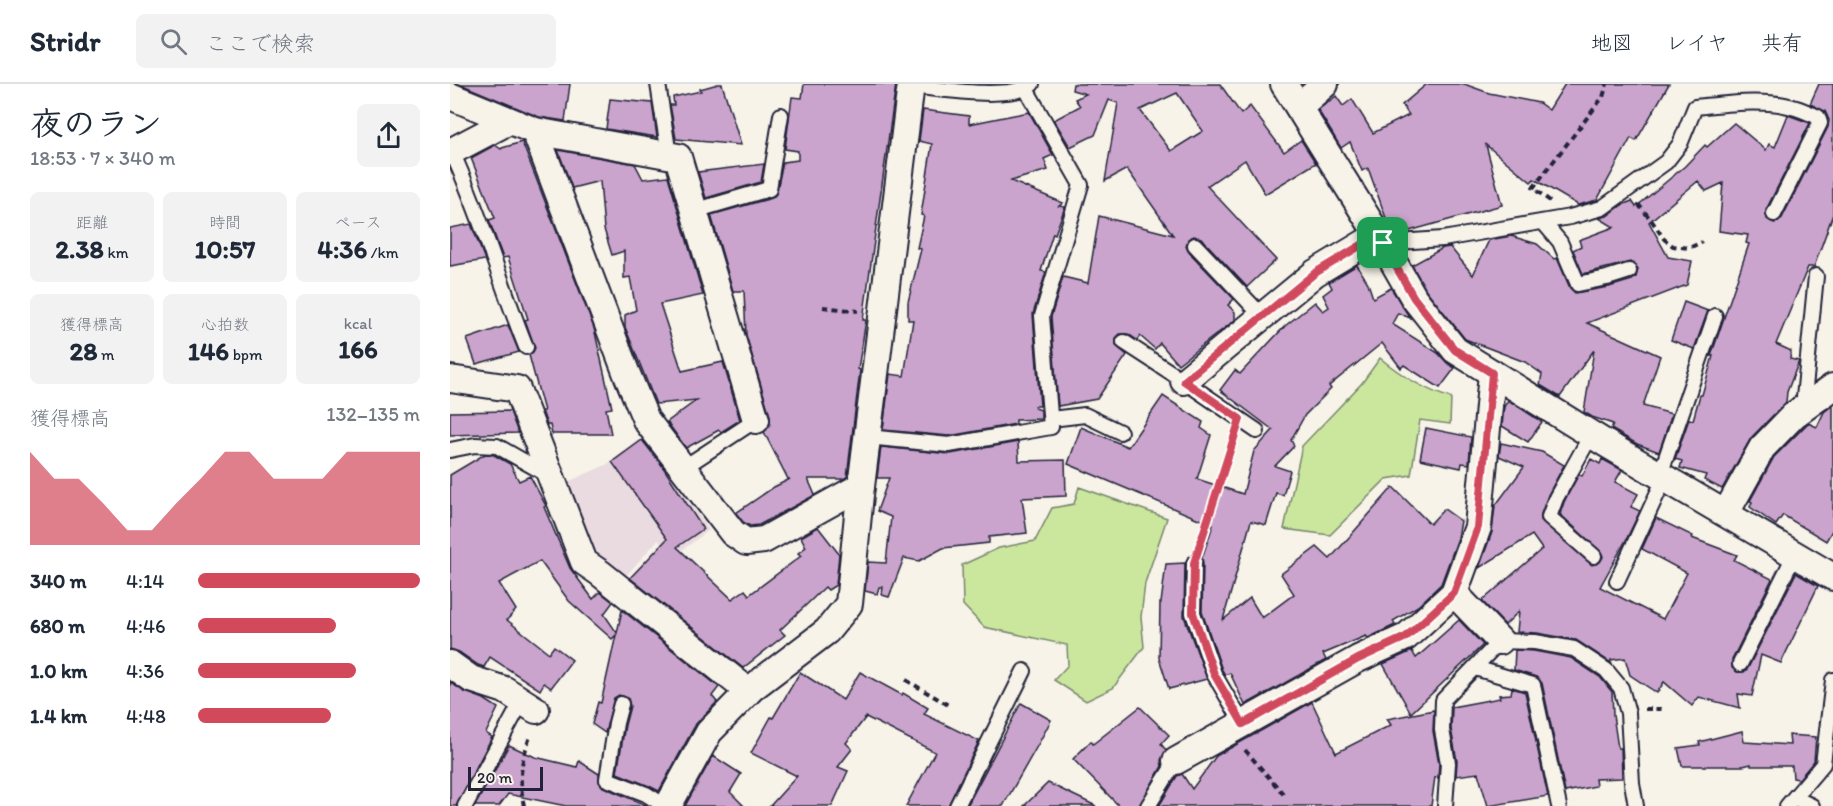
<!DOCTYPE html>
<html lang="ja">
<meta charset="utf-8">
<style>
:root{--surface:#fff;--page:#f2f2f3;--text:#1f2937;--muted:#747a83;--line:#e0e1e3;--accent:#d1495b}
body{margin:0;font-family:Itim,"Klee One",sans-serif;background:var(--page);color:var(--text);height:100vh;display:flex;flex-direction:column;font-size:22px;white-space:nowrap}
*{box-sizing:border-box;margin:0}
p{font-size:20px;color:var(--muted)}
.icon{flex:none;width:33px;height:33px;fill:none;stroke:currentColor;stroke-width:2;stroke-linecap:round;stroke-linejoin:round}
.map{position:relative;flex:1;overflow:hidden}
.details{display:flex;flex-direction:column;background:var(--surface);width:450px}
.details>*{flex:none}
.scale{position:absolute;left:18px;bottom:15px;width:75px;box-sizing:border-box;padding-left:6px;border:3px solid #22223b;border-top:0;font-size:16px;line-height:21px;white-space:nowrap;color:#22223b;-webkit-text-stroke:4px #f7f3e8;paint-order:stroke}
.pin{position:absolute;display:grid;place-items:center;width:51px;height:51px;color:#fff;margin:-26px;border-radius:12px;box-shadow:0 3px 9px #0006}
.round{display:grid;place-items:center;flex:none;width:63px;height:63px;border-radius:9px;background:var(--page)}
.head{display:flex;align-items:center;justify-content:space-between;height:102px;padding:0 30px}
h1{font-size:33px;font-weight:800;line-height:45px}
.stats{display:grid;grid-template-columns:repeat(3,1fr);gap:9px;height:102px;padding:6px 30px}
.stats div{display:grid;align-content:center;border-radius:9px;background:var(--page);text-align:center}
.stats b{font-size:26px;font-weight:800}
.stats small{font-size:16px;font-weight:400}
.stats p{font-size:16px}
.chart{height:168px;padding:12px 30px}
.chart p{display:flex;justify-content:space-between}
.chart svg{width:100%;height:108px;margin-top:6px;fill:var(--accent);opacity:.7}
ul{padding:0 30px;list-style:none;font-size:20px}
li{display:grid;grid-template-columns:96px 72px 1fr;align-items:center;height:45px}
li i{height:15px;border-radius:8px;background:var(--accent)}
header{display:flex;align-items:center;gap:36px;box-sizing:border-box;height:84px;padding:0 30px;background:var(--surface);border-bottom:2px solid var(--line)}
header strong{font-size:28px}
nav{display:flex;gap:33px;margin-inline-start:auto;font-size:21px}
.search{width:420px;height:54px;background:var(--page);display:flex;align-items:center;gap:15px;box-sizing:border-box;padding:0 21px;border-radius:9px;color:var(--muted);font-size:22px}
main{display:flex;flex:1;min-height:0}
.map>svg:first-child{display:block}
.built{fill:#eadbe0}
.green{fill:#cbe79e;stroke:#76846c;stroke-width:1.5}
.building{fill:#caa4cc;stroke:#22223b;stroke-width:1.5;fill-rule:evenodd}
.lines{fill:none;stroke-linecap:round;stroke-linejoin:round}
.service-casing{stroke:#22223b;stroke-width:18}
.minor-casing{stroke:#22223b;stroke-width:30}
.path{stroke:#22223b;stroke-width:4;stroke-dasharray:6 4.5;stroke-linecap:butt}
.service{stroke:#f7f3e8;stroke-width:14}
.minor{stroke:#f7f3e8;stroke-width:26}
.route-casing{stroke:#fff;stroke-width:12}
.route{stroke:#d1495b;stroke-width:8}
</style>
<header>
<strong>Stridr</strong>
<div class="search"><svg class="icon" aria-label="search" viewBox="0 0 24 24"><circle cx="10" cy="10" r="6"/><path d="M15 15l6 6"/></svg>ここで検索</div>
<nav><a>地図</a><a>レイヤ</a><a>共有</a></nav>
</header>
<main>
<section class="details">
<div class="head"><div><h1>夜のラン</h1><p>18:53 · 7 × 340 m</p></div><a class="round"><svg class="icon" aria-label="share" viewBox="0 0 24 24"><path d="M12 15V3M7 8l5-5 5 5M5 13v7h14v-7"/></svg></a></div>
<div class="stats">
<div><p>距離</p><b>2.38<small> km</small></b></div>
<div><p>時間</p><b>10:57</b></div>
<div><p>ペース</p><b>4:36<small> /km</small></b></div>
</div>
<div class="stats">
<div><p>獲得標高</p><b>28<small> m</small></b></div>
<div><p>心拍数</p><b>146<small> bpm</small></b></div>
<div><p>kcal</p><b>166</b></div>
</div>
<div class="chart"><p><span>獲得標高</span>132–135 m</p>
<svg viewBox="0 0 160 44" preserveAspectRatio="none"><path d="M0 44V6L10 17L20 17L30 27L40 38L50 38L60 27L70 17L80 6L90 6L100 17L110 17L120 17L130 6L140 6L150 6L160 6V44z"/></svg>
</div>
<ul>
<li><b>340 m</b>4:14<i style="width:100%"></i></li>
<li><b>680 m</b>4:46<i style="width:62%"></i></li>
<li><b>1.0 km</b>4:36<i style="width:71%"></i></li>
<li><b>1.4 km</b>4:48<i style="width:60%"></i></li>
</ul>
</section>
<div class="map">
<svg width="1383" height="722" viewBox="0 0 1383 722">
<rect width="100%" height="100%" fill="#f7f3e8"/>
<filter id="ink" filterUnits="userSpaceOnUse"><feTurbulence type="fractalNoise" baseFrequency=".0167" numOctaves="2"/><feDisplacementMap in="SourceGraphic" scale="12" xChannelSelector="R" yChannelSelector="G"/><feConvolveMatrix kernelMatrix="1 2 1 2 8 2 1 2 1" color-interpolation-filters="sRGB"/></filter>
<g filter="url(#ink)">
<!-- built -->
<path class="built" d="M 194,352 L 259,446 L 223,473 L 208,456 L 172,496 L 143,471 L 113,400 L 156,381 Z"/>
<!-- green -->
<g class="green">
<path d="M 930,274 C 952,292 974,306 1001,314 L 1000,340 L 970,336 L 961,391 L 936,395 L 880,451 L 834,445 L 852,362 L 912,299 Z"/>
<path d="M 629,403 L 717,434 L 695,499 L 691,533 L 694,563 L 663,604 L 636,617 L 604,596 L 618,581 L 617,561 L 534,543 L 513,521 L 512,481 L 549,464 L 585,457 L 602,424 L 624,420 Z"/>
</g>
<!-- building -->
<g class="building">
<path d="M 10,0 L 120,0 L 115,37 L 89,33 Z"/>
<path d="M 268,0 L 272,0 L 291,61 L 226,55 L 220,21 L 224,21 L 223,13 L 251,7 L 250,5 Z"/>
<path d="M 354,0 L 446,0 L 413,236 L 416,236 L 408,285 L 410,286 L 397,393 L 393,395 L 358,395 L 365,411 L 309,441 L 300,442 L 293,438 L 286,429 L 324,403 L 340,395 L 338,395 L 314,348 L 320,340 L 320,332 L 296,251 L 294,207 L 283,207 L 261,131 L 322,114 L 326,110 L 333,78 L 348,76 L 348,67 L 335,65 L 342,13 L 352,14 Z"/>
<path d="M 623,0 L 770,0 L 791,30 L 800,22 L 834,68 L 851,56 L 866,79 L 815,110 L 795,76 L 757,102 L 826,176 L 797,203 L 751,154 L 744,152 L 738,155 L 736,162 L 738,167 L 784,215 L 778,221 L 785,228 L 785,236 L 728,280 L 710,259 L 705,265 L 690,252 L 687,256 L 678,250 L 670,250 L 666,254 L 666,262 L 677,271 L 647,315 L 608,322 L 601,233 L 613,193 L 638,199 L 649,132 L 723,151 L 677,85 L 655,97 L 668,19 L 659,16 L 645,51 L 620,63 L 604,36 L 630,22 L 625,15 L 636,10 L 622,6 ZM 727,9 L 753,47 L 721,67 L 690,26 Z"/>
<path d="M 977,0 L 1014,0 L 1039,9 L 1089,19 L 1099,26 L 1115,0 L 1219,0 L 1186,57 L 1181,54 L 1147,116 L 1128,121 L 1084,95 L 1081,98 L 1036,61 L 1052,121 L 952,149 L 944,149 L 936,134 L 918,84 L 912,87 L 900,58 L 891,64 L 868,26 L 886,12 L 893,22 L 902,15 L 923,49 L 959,31 L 952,21 Z"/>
<path d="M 1369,0 L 1383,0 L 1383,130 L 1364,183 L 1358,183 L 1326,260 L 1341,267 L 1340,275 L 1349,277 L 1337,308 L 1336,318 L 1301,354 L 1272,405 L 1254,396 L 1256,391 L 1230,384 L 1232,377 L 1225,375 L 1239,335 L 1243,336 L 1250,311 L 1252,311 L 1263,272 L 1261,272 L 1299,160 L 1296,159 L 1298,151 L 1269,147 L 1273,99 L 1256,107 L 1248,97 L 1199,138 L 1218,173 L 1242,177 L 1237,201 L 1137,239 L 1210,272 L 1193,322 L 1222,330 L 1209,368 L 1187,360 L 1161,345 L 1163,340 L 1142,333 L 1134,328 L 1144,266 L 1110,313 L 1090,301 L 1092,290 L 1075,278 L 1015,255 L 976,206 L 962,181 L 993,164 L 1000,163 L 1023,191 L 1039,156 L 1061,152 L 1087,160 L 1104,175 L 1107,174 L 1120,204 L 1125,209 L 1159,203 L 1182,196 L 1186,193 L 1188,185 L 1185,180 L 1180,178 L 1133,190 L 1123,166 L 1131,162 L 1129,156 L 1164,143 L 1149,134 L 1157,132 L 1172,121 L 1182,117 L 1186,123 L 1235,82 L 1255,61 L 1257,63 L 1284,39 L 1316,66 L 1319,60 L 1325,63 L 1338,31 L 1360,39 L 1316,126 L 1317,135 L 1324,139 L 1328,138 L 1332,134 L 1378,43 L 1379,36 L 1375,27 L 1360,20 Z"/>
<path d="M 160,15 L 202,19 L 207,53 L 156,45 Z"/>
<path d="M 473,26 L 519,32 L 519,40 L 579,28 L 603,71 L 594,75 L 598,86 L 561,97 L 613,119 L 609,122 L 615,123 L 605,150 L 603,149 L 591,187 L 596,188 L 583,230 L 590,322 L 585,322 L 585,324 L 591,326 L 591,335 L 566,336 L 566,340 L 499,352 L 433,346 L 440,290 L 454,292 L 463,236 L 458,236 L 458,218 L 471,165 L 467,164 L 474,132 L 471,131 L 482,60 L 469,57 Z"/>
<path d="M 72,58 L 144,244 L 162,324 L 156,325 L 161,350 L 102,350 L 100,341 L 97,341 L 92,327 L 94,327 L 79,271 L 83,268 L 85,264 L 75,236 L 78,235 L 58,173 L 53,174 L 39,136 L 45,134 L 21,74 L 45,61 L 51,65 L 52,64 Z"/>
<path d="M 108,66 L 185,80 L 193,95 L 218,92 L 253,211 L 210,220 L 232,287 L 273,278 L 290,336 L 271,348 L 269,346 L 236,364 L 217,338 L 247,316 L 206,320 L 175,243 L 175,231 L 186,226 L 180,193 L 174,194 L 174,167 L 162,171 L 154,145 L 150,97 L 122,104 Z"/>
<path d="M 314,80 L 311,98 L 256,114 L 248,88 Z"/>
<path d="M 21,140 L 35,176 L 0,182 L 0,144 Z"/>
<path d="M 907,181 L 918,199 L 923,214 L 941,204 L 960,234 L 948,229 L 942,240 L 988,269 L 997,279 L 1005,284 L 990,304 L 954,281 L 951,284 L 932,259 L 879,302 L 881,305 L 855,331 L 841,356 L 844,362 L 825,382 L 840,387 L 833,411 L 826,409 L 816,441 L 801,437 L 773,536 L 800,514 L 812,534 L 844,510 L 831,490 L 867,463 L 880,475 L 943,403 L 980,440 L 994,425 L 1011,437 L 1008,454 L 991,500 L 968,522 L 943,537 L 945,541 L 918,554 L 916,552 L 873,570 L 876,576 L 795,621 L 780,589 L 775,591 L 772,586 L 752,528 L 753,479 L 752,474 L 763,441 L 618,380 L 631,343 L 678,363 L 713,312 L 753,338 L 751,344 L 761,351 L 747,395 L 793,410 L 804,367 L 823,346 L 770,306 L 785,286 L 790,290 L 835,242 L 865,218 L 873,227 L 879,223 L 873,211 L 882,204 L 879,198 Z"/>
<path d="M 1234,218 L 1258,227 L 1244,265 L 1221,256 Z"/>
<path d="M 58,241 L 69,268 L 26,280 L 17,255 Z"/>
<path d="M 1058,316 L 1092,338 L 1078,358 L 1052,342 L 1054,323 Z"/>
<path d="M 1383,321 L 1383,445 L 1376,457 L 1333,431 L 1326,441 L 1300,423 L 1302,418 L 1300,417 L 1324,373 L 1358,339 L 1367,343 L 1374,328 Z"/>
<path d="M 60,327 L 68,349 L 0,351 L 0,328 Z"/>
<path d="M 976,344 L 1021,353 L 1019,380 L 1012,379 L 1011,384 L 970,375 Z"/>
<path d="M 192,356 L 211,380 L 253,445 L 227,463 L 282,515 L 295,506 L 299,511 L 351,472 L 348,469 L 356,463 L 351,453 L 368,443 L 389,470 L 386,501 L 378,506 L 375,503 L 330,546 L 335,551 L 293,584 L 180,494 L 217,455 L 162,378 Z"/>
<path d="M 568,358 L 569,377 L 615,376 L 616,412 L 572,414 L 577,449 L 539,453 L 539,459 L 493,464 L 469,477 L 454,474 L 439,513 L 432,511 L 433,503 L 429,503 L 427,510 L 415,507 L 418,478 L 436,479 L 441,433 L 427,427 L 439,394 L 427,394 L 431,363 L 500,370 Z"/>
<path d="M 1051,359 L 1092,368 L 1114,381 L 1098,411 L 1091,430 L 1091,436 L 1142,481 L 1150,478 L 1153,473 L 1152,469 L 1110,430 L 1114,418 L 1129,390 L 1132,392 L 1141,375 L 1150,380 L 1152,375 L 1172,386 L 1165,398 L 1188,410 L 1181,423 L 1190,427 L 1176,456 L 1150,503 L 1213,535 L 1237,489 L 1192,465 L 1206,434 L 1243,452 L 1242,454 L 1287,471 L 1284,476 L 1322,495 L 1282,576 L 1282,584 L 1287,588 L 1294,588 L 1298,584 L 1346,489 L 1368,502 L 1331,579 L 1311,571 L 1302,612 L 1288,610 L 1290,624 L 1249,613 L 1242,622 L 1214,598 L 1207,609 L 1180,591 L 1175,574 L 1161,576 L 1161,579 L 1126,556 L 1087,549 L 1067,548 L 1069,527 L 1055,541 L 1032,517 L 1092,465 L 1082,451 L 1029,484 L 1042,448 L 1045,422 L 1074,383 L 1049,372 Z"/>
<path d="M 35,370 L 44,371 L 60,380 L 69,397 L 80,392 L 96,422 L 94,423 L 120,484 L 143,515 L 150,508 L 163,518 L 154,530 L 167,549 L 172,526 L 269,603 L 262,612 L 267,618 L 246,640 L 209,707 L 199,702 L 167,689 L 175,641 L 180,622 L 178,614 L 169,611 L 164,614 L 155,649 L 142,640 L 148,618 L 151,619 L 166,551 L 162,555 L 119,517 L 90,477 L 49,499 L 66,526 L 57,536 L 99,569 L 104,562 L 122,576 L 101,604 L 94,599 L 90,606 L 40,573 L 34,583 L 28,581 L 9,568 L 0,565 L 0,391 Z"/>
<path d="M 735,479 L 734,532 L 757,595 L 719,605 L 709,574 L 710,519 L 711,519 L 716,480 Z"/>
<path d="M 1009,536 L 1033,561 L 961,629 L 933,580 L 962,567 L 966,574 Z"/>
<path d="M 1065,566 L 1084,567 L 1121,574 L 1150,593 L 1162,608 L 1163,631 L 1168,664 L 1171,664 L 1172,694 L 1145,695 L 1146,702 L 1115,708 L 1092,599 L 1086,593 L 1064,586 Z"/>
<path d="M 350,588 L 393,616 L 410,588 L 452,611 L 453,609 L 478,624 L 474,630 L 529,657 L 498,722 L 456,722 L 485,668 L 416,633 L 396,659 L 402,665 L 388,683 L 398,687 L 382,722 L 320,722 L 347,692 L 301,669 L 321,633 L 323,634 Z"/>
<path d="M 0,598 L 13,607 L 34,615 L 48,624 L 36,649 L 42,653 L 6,722 L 0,722 Z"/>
<path d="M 1062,604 L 1075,608 L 1098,712 L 1038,722 L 1028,689 L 1006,692 L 1007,677 L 1001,645 L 1002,623 L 1050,614 L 1049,611 L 1061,610 Z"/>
<path d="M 862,618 L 886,669 L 941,641 L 937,635 L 984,626 L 983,647 L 989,680 L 988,694 L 985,693 L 981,722 L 709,722 L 727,692 L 732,690 L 742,705 L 766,672 Z"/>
<path d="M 571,619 L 601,636 L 590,657 L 553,722 L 517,722 Z"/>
<path d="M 690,623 L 719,651 L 711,660 L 716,666 L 711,676 L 712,682 L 689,722 L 669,722 L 623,675 L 641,657 L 643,660 Z"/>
<path d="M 1292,647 L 1294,658 L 1340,661 L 1339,651 L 1366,653 L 1364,677 L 1349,695 L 1343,694 L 1342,682 L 1301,682 L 1301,680 L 1293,682 L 1232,682 L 1228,664 L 1250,661 L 1249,658 Z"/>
<path d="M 59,661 L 85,673 L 127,683 L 129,677 L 149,690 L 149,698 L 153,703 L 198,722 L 116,722 L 58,710 L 49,722 L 25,722 Z"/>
<path d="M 263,672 L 291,690 L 280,708 L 294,722 L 235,722 Z"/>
<path d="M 598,699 L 646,722 L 574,722 Z"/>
</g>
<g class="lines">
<!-- service casing -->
<g class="service-casing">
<g id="service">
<path d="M 208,0 L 219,71"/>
<path d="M 461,2 C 488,5 563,17 582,0"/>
<path d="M 2,68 C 31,131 50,198 76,263"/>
<path d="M 244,127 L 319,105 L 331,31"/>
<path d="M 1093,138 L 1110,158 L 1128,200 L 1157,194 L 1179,187"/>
<path d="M 933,159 L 993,155 L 1120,133 L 1152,124 L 1216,78 L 1230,60 L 1245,23 C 1276,20 1316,14 1346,24 C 1353,26 1361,30 1368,33 L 1370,39 L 1324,130"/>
<path d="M 745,161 L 812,232"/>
<path d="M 674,258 L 734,297 L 807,347"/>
<path d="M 1353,324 L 1366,192"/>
<path d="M 601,335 L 635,331 L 670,348"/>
<path d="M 1141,351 L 1106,414 L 1099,433 L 1144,472"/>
<path d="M 417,353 L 499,361 L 601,343 L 592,232 L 631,101 L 576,5"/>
<path d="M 0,366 L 25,361 L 47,362 L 98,391"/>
<path d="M 233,384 L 306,336"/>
<path d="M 1210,391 L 1265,232"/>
<path d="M 744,479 L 743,529 L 764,590 L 793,640"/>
<path d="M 1167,497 L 1215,393"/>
<path d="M 1290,580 L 1345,470"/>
<path d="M 1025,584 L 1083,601 L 1109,722"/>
<path d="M 171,620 L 166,639 L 157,695 L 196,710 L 215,722"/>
<path d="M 1345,714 L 1362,722"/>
<path d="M 15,722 L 72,617"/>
<path d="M 507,722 L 574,587"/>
<path d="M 698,722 L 726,677"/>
<path d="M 995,722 L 998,679 L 992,646 L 993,616 L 1050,557 L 1085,558 L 1124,565 L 1156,586 L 1171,604 L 1178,629 L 1182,699 L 1186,722"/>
<path d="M 1337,722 L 1373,680 L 1383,596"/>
</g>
</g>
<!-- minor casing -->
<g class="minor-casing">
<g id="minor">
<path d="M 834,0 L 928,151 L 964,214 L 1005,266 L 1155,359 L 1383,493"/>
<path d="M 0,12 L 85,47 L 228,73 L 306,336"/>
<path d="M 849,23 L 875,0"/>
<path d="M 85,47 L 176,288 L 196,336 L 283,449 L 296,458 L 314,456 L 411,402"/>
<path d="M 0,68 L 59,37"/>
<path d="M 0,295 L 67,305 L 134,478 L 150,489 L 298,607"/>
<path d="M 734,297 L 865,189 L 928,151"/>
<path d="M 1276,429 L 1312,364 L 1344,331 L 1383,303"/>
<path d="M 1004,509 L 1050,557"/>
<path d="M 0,580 L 21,595 L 55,606 L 86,626"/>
<path d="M 726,677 L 908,575 L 956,553 L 1004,509 L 1028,443 L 1042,289"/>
<path d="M 218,722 L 259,648 L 302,604 L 377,547 L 399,520 L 410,411 L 461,0"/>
</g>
</g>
<!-- path -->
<g class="path">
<path d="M 1100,117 L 1083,104 L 1153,13 L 1157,0"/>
<path d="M 1188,120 L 1202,137 L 1214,155 L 1223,162 L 1239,164 L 1252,158"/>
<path d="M 373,223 L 408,227"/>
<path d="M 750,463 L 785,353"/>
<path d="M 456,596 L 500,622"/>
<path d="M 1195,625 L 1213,625"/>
<path d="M 795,666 L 836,713"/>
<path d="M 74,722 C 68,693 71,677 81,650"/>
</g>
<!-- service -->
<use href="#service" class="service"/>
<!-- minor -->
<use href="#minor" class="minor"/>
</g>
</g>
<g class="lines" filter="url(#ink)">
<!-- route casing -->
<g class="route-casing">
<path id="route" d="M 928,151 L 964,214 L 1005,266 L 1042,289 L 1028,443 L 1004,509 L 956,553 L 908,575 L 793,640 L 764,590 L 743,529 L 744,479 L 790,335 L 734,297 L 865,189 Z"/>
</g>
<!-- route -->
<use href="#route" class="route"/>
</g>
</svg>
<div class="scale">20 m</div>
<div class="pin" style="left:933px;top:159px;background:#1e9e55"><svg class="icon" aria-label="arrive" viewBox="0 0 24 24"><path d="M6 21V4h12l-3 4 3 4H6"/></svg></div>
</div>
</main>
